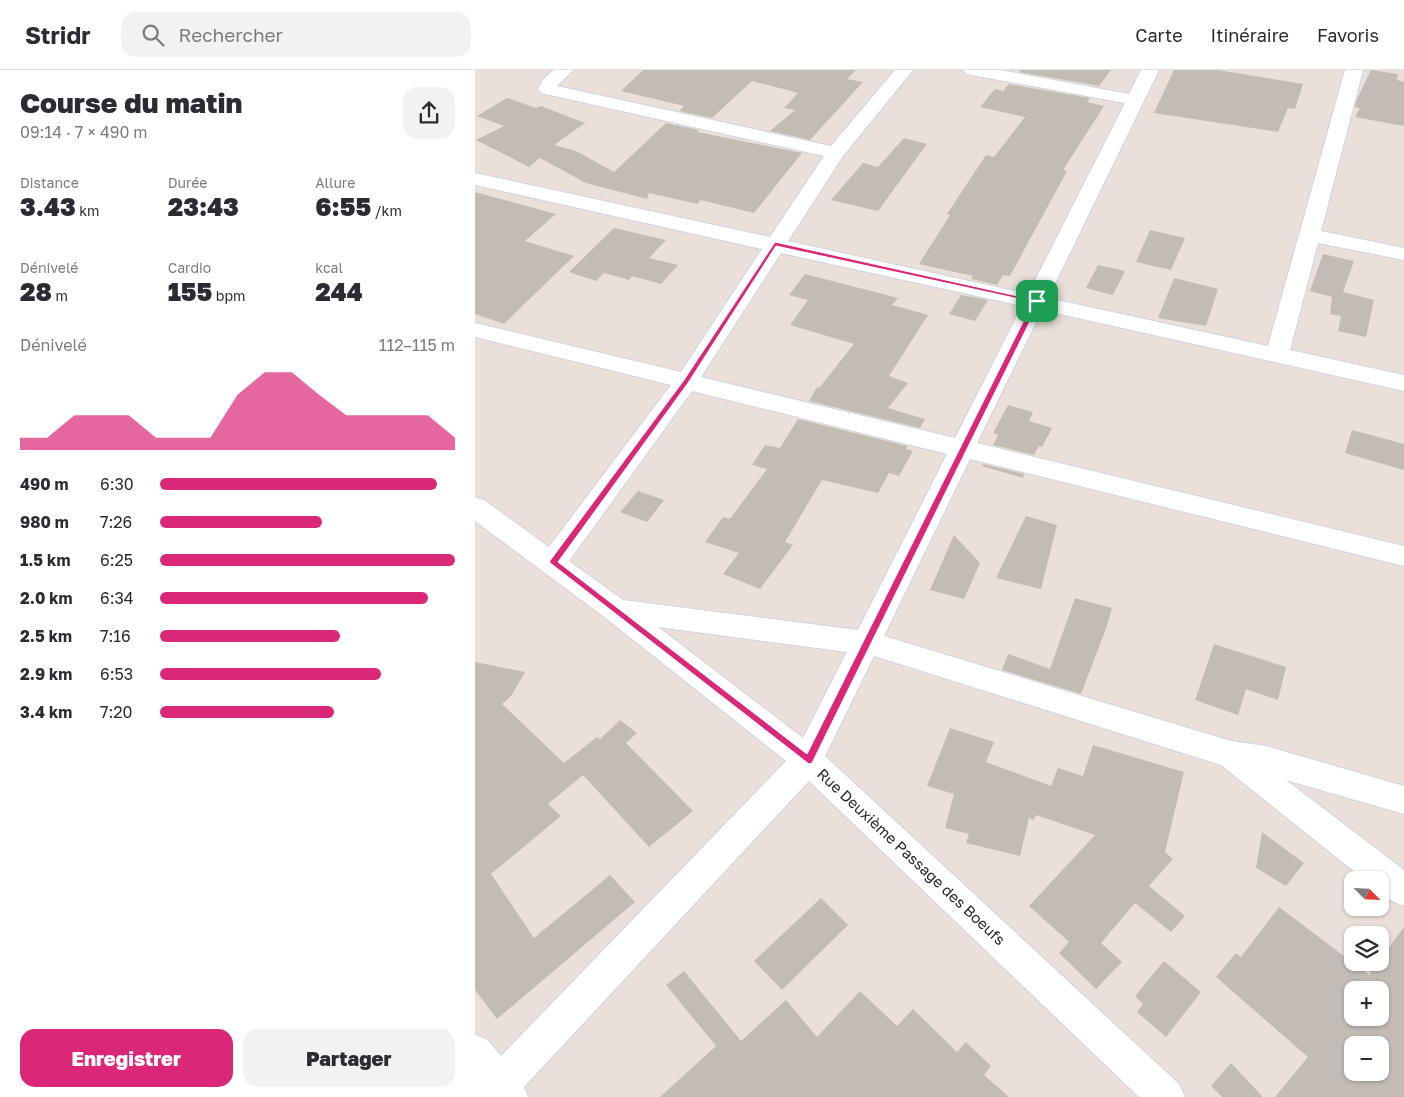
<!DOCTYPE html>
<html lang="fr">
<meta charset="utf-8">
<style>
:root{--surface:#fff;--page:#f2f2f3;--text:#2b2b33;--muted:#7c7c81;--line:#e1e1e2;--accent:#db2777}
body{margin:0;font-family:"Golos Text",sans-serif;background:var(--page);color:var(--text);height:100vh;display:flex;flex-direction:column;font-size:19px;white-space:nowrap}
*{box-sizing:border-box;margin:0}
p{font-size:16px;color:var(--muted)}
.icon{flex:none;width:28px;height:28px;fill:none;stroke:currentColor;stroke-width:2;stroke-linecap:round;stroke-linejoin:round}
.map{position:relative;flex:1;overflow:hidden}
.details{display:flex;flex-direction:column;background:var(--surface);width:475px}
.details>*{flex:none}
.needle{width:32px;rotate:114deg}
.fabs{position:absolute;left:869px;top:801px;display:grid;gap:10px}
.fabs a{display:grid;place-items:center;width:45px;height:45px;border-radius:10px;background:var(--surface);box-shadow:0 1px 4px #0004;font-size:25px}
.pin{position:absolute;display:grid;place-items:center;width:42px;height:42px;color:#fff;margin:-21px;border-radius:10px;box-shadow:0 2px 8px #0006}
.round{display:grid;place-items:center;flex:none;width:52px;height:52px;border-radius:15px;background:var(--page)}
.head{display:flex;align-items:center;justify-content:space-between;height:85px;padding:0 20px}
h1{font-size:28px;font-weight:800;line-height:38px}
.figures{display:grid;grid-template-columns:repeat(3,1fr);gap:8px;height:85px;padding:5px 20px}
.figures div{display:grid;align-content:center}
.figures b{font-size:25px;font-weight:800}
.figures small{font-size:14px;font-weight:400}
.figures p{font-size:14px}
.chart{height:140px;padding:10px 20px}
.chart p{display:flex;justify-content:space-between}
.chart svg{width:100%;height:90px;margin-top:5px;fill:var(--accent);opacity:.7}
.cta{display:flex;gap:10px;margin-top:auto;padding:10px 20px}
.cta a{flex:1;height:58px;border-radius:15px;background:var(--accent);color:#fff;font-size:20px;font-weight:800;line-height:58px;text-align:center}
.cta a+a{background:var(--page);color:var(--text)}
ul{padding:0 20px;list-style:none;font-size:16px}
li{display:grid;grid-template-columns:80px 60px 1fr;align-items:center;height:38px}
li i{height:12px;border-radius:6px;background:var(--accent)}
header{display:flex;align-items:center;gap:30px;box-sizing:border-box;height:70px;padding:0 25px;background:var(--surface);border-bottom:1px solid var(--line)}
header strong{font-size:24px}
nav{display:flex;gap:28px;margin-inline-start:auto;font-size:18px}
.search{width:350px;height:45px;background:var(--page);display:flex;align-items:center;gap:12px;box-sizing:border-box;padding:0 18px;border-radius:15px;color:var(--muted);font-size:19px}
main{display:flex;flex:1;min-height:0}
.map>svg:first-child{display:block}
.building{fill:#c2bcb5;fill-rule:evenodd}
.lines{fill:none;stroke-linecap:round;stroke-linejoin:round}
.minor-casing{stroke:#ced4e1;stroke-width:2}
.minor{fill:#fff;fill-rule:evenodd}
.route{fill:#db2777;stroke:#fff;fill-rule:evenodd}
.labels{text-anchor:middle;stroke-width:5;stroke-linejoin:round;paint-order:stroke}
.street-label{font-size:15px;fill:#272727;stroke:#fff}
</style>
<header>
<strong>Stridr</strong>
<div class="search"><svg class="icon" aria-label="search" viewBox="0 0 24 24"><circle cx="10" cy="10" r="6"/><path d="M15 15l6 6"/></svg>Rechercher</div>
<nav><a>Carte</a><a>Itinéraire</a><a>Favoris</a></nav>
</header>
<main>
<section class="details">
<div class="head"><div><h1>Course du matin</h1><p>09:14 · 7 × 490 m</p></div><a class="round"><svg class="icon" aria-label="share" viewBox="0 0 24 24"><path d="M12 15V3M7 8l5-5 5 5M5 13v7h14v-7"/></svg></a></div>
<div class="figures">
<div><p>Distance</p><b>3.43<small> km</small></b></div>
<div><p>Durée</p><b>23:43</b></div>
<div><p>Allure</p><b>6:55<small> /km</small></b></div>
</div>
<div class="figures">
<div><p>Dénivelé</p><b>28<small> m</small></b></div>
<div><p>Cardio</p><b>155<small> bpm</small></b></div>
<div><p>kcal</p><b>244</b></div>
</div>
<div class="chart"><p><span>Dénivelé</span>112–115 m</p>
<svg viewBox="0 0 160 44" preserveAspectRatio="none"><path d="M0 44V38L10 38L20 27L30 27L40 27L50 38L60 38L70 38L80 17L90 6L100 6L110 17L120 27L130 27L140 27L150 27L160 38V44z"/></svg>
</div>
<ul>
<li><b>490 m</b>6:30<i style="width:94%"></i></li>
<li><b>980 m</b>7:26<i style="width:55%"></i></li>
<li><b>1.5 km</b>6:25<i style="width:100%"></i></li>
<li><b>2.0 km</b>6:34<i style="width:91%"></i></li>
<li><b>2.5 km</b>7:16<i style="width:61%"></i></li>
<li><b>2.9 km</b>6:53<i style="width:75%"></i></li>
<li><b>3.4 km</b>7:20<i style="width:59%"></i></li>
</ul>
<div class="cta"><a>Enregistrer</a><a>Partager</a></div>
</section>
<div class="map">
<svg width="929" height="1027" viewBox="0 0 929 1027">
<rect width="100%" height="100%" fill="#eae0d9"/>
<!-- building -->
<g class="building">
<path d="M 168,0 L 381,0 L 372,9 L 388,12 L 335,70 L 295,61 L 320,40 L 309,38 L 323,23 L 277,11 L 237,48 L 204,41 L 209,36 L 146,21 Z"/>
<path d="M 545,0 L 636,0 L 624,16 L 544,2 Z"/>
<path d="M 699,0 L 743,0 L 828,14 L 820,39 L 813,38 L 803,62 L 679,43 Z"/>
<path d="M 896,0 L 923,4 L 922,10 L 929,12 L 929,56 L 880,47 L 885,38 L 880,37 L 882,29 Z"/>
<path d="M 534,14 L 615,28 L 612,32 L 629,36 L 588,100 L 592,101 L 535,206 L 528,205 L 522,215 L 496,209 L 498,206 L 444,194 L 475,145 L 472,144 L 511,85 L 519,87 L 550,47 L 505,37 L 520,19 L 528,21 Z"/>
<path d="M 32,28 L 61,38 L 66,36 L 110,53 L 79,75 L 101,81 L 139,102 L 191,53 L 224,60 L 222,62 L 327,83 L 279,143 L 226,130 L 222,134 L 174,123 L 172,129 L 111,113 L 65,88 L 54,97 L 1,70 L 29,56 L 2,46 Z"/>
<path d="M 429,68 L 452,74 L 403,141 L 356,130 L 388,93 L 403,97 Z"/>
<path d="M 0,122 L 81,144 L 50,171 L 99,186 L 29,254 L 0,244 Z"/>
<path d="M 139,158 L 191,170 L 174,188 L 203,195 L 186,214 L 157,206 L 154,210 L 129,203 L 121,211 L 94,202 Z"/>
<path d="M 675,160 L 710,168 L 696,200 L 661,192 Z"/>
<path d="M 848,184 L 879,191 L 868,222 L 899,230 L 891,267 L 863,261 L 866,246 L 855,244 L 857,227 L 835,221 Z"/>
<path d="M 623,195 L 650,201 L 638,225 L 611,218 Z"/>
<path d="M 330,204 L 423,228 L 417,235 L 453,245 L 414,306 L 433,313 L 413,338 L 450,349 L 445,358 L 334,331 L 342,317 L 344,318 L 379,274 L 315,255 L 333,230 L 314,225 Z"/>
<path d="M 699,208 L 743,219 L 731,256 L 683,248 Z"/>
<path d="M 486,225 L 513,230 L 500,251 L 474,244 Z"/>
<path d="M 533,335 L 558,342 L 554,351 L 577,358 L 567,377 L 564,376 L 559,385 L 518,375 L 523,365 L 518,363 Z"/>
<path d="M 323,349 L 432,376 L 431,379 L 438,381 L 424,406 L 414,403 L 403,423 L 347,410 L 310,472 L 318,475 L 285,519 L 248,504 L 264,483 L 230,472 L 248,447 L 255,449 L 292,399 L 277,395 L 290,375 L 305,378 Z"/>
<path d="M 877,360 L 929,374 L 929,400 L 870,383 Z"/>
<path d="M 508,394 L 549,404 L 548,408 L 507,396 Z"/>
<path d="M 163,421 L 189,430 L 172,452 L 145,442 Z"/>
<path d="M 551,446 L 582,455 L 566,519 L 521,508 Z"/>
<path d="M 479,465 L 505,493 L 489,529 L 455,520 Z"/>
<path d="M 600,528 L 637,538 L 632,556 L 606,624 L 527,600 L 533,584 L 575,599 Z"/>
<path d="M 739,574 L 811,597 L 803,630 L 771,619 L 763,645 L 720,630 Z"/>
<path d="M 0,592 L 50,602 L 36,626 L 27,634 L 89,693 L 122,667 L 125,669 L 145,650 L 162,663 L 151,673 L 218,741 L 174,777 L 108,705 L 73,734 L 86,746 L 16,804 L 59,868 L 135,805 L 160,832 L 22,949 L 0,920 Z"/>
<path d="M 475,658 L 519,672 L 511,692 L 576,716 L 583,698 L 608,706 L 618,675 L 709,702 L 690,782 L 698,789 L 674,816 L 710,846 L 696,862 L 660,833 L 626,873 L 647,892 L 621,919 L 584,883 L 594,872 L 554,836 L 620,765 L 561,745 L 559,750 L 554,748 L 545,786 L 491,773 L 494,764 L 470,758 L 479,724 L 452,716 Z"/>
<path d="M 787,762 L 829,793 L 811,816 L 781,798 Z"/>
<path d="M 346,828 L 373,855 L 307,920 L 279,891 Z"/>
<path d="M 804,837 L 894,905 L 929,857 L 929,1027 L 800,1027 L 833,987 L 741,907 L 761,883 L 766,887 ZM 878,920 L 905,920 L 905,948 L 878,948 ZM 878,975 L 905,975 L 905,1002 L 878,1002 Z"/>
<path d="M 689,891 L 726,922 L 691,967 L 662,942 L 668,934 L 660,926 Z"/>
<path d="M 209,901 L 266,971 L 311,930 L 342,967 L 385,921 L 422,956 L 438,939 L 482,982 L 491,972 L 516,996 L 509,1005 L 534,1027 L 185,1027 L 241,976 L 191,915 Z"/>
<path d="M 756,993 L 788,1027 L 747,1027 L 736,1016 Z"/>
</g>
<g class="lines">
<!-- minor casing -->
<g class="minor-casing">
<path id="minor" d="M 79,0 L 98,0 L 82,16 L 356,76 L 420,0 L 438,0 L 368,86 L 313,171 L 553,224 L 650,33 L 497,5 L 491,4 L 488,0 L 525,0 L 654,24 L 666,0 L 684,0 L 573,228 L 793,276 L 870,0 L 888,0 L 846,161 L 929,178 L 929,190 L 843,173 L 815,280 L 929,305 L 929,321 L 567,240 L 502,373 L 929,476 L 929,496 L 495,389 L 409,566 L 756,671 L 791,676 L 929,716 L 929,744 L 811,710 L 929,800 L 929,836 L 917,831 L 905,822 L 905,810 L 890,810 L 746,695 L 399,586 L 350,686 L 704,1014 L 710,1027 L 664,1027 L 334,711 L 49,1017 L 53,1027 L 0,1027 L 0,965 L 13,970 L 26,986 L 311,691 L 132,549 L 0,451 L 0,427 L 9,430 L 74,477 L 196,315 L 0,267 L 0,253 L 206,302 L 287,179 L 0,115 L 0,103 L 295,167 L 349,86 L 66,23 L 63,19 L 68,9 ZM 306,183 L 547,236 L 480,368 L 226,307 ZM 217,321 L 472,384 L 383,560 L 148,530 L 94,491 ZM 183,557 L 372,582 L 328,668 Z"/>
</g>
<!-- minor -->
<use href="#minor" class="minor"/>
</g>
<!-- route -->
<path class="route" d="M 300,172 L 565,231 L 337,693 L 334,694 L 74,492 L 209,310 ZM 301,176 L 558,232 L 332,684 L 83,492 L 213,313 Z"/>
<g class="labels">
<!-- street labels -->
<g class="street-label">
<text transform="translate(436 787) rotate(43)" y="5">Rue Deuxième Passage des Boeufs</text>
</g>
</g>
</svg>
<div class="fabs">
<a><svg class="needle" viewBox="-14 -14 28 28"><path d="M0-13l5 13h-10z" fill="#e53935"/><path d="M0 13l5-13h-10z" fill="#7c7c81"/></svg></a>
<a><svg class="icon" aria-label="layers" viewBox="0 0 24 24"><path d="M12 4l9 5-9 5-9-5zM3 14l9 5 9-5"/></svg></a>
<a>+</a>
<a>−</a>
</div>
<div class="pin" style="left:562px;top:231px;background:#1e9e55"><svg class="icon" aria-label="arrive" viewBox="0 0 24 24"><path d="M6 21V4h12l-3 4 3 4H6"/></svg></div>
</div>
</main>
